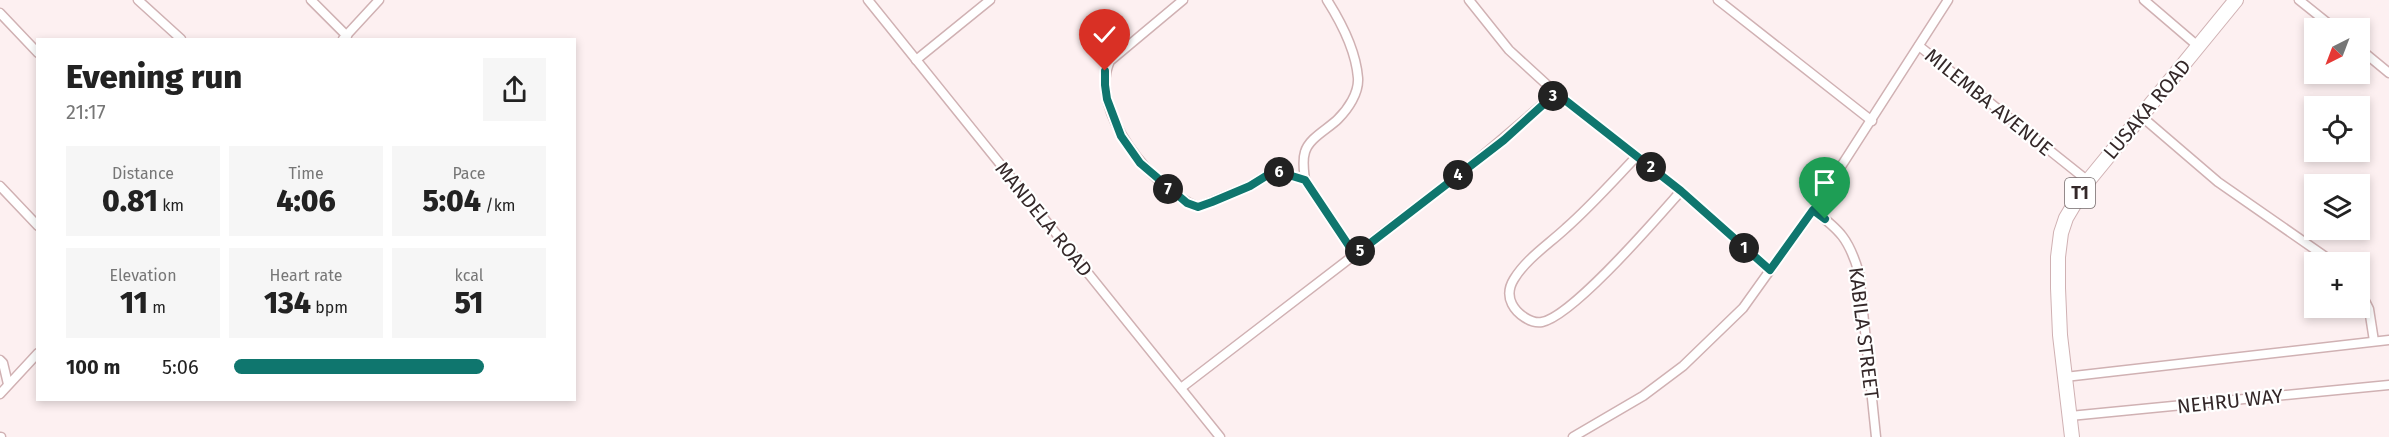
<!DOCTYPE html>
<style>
:root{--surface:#fff;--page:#f6f6f6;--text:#222;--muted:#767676;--accent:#0f766e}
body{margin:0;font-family:"Fira Sans",sans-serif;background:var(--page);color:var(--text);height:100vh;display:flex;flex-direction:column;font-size:22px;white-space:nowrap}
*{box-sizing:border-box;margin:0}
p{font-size:20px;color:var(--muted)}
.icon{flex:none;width:33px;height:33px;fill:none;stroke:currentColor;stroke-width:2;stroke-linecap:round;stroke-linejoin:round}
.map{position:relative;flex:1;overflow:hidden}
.drawer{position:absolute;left:36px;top:38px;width:540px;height:363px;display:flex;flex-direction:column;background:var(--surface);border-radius:0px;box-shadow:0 3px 9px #0003}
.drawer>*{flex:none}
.needle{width:39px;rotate:222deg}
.fabs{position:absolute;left:2304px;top:18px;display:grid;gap:12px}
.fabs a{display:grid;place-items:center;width:66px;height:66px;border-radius:0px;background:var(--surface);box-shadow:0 3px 9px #0003;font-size:30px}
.pin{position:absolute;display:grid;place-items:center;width:51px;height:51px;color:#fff;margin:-62px -26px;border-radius:50% 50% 50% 0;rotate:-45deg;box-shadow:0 0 6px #0007}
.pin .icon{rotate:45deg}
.km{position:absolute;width:30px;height:30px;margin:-15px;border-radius:50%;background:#222;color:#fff;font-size:16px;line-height:30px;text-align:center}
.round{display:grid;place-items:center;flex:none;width:63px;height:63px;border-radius:0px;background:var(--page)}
.head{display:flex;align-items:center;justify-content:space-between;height:102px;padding:0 30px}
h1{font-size:33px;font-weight:800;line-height:45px}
.metrics{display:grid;grid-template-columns:repeat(3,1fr);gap:9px;height:102px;padding:6px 30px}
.metrics div{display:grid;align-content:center;border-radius:0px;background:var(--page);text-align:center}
.metrics b{font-size:30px;font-weight:800}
.metrics small{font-size:16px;font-weight:400}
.metrics p{font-size:16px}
ul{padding:0 30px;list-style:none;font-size:20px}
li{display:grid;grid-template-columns:96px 72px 1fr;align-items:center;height:45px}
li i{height:15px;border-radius:8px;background:var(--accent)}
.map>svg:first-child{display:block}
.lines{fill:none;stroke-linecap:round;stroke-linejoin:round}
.minor-casing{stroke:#d0b1b3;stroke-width:11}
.trunk-casing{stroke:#d0b1b3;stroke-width:16}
.minor{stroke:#fff;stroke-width:8}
.trunk{stroke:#fff;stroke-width:14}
.route-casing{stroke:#fff;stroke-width:12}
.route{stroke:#0f766e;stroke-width:8}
.labels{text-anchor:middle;stroke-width:4.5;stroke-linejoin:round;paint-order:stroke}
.shield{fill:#fff;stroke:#716869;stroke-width:1.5}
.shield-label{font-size:18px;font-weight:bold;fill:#342829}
.street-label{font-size:20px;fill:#342829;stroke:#fff}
</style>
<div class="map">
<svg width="2389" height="437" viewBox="0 0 2389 437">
<rect width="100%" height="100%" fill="#fdf0f1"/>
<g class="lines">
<!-- minor casing -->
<g class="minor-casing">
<g id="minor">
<path d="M 138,0 L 181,39"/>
<path d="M 311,0 L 347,36"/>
<path d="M 868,0 L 1220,437"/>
<path d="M 1183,0 L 1110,61 C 1087,110 1154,190 1198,207 L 1250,186 L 1271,173 L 1279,172 L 1305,180 L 1355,255"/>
<path d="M 1469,0 L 1509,50 L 1556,93 L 1681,191 L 1770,270"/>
<path d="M 1718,0 L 1872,121"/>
<path d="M 2144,0 L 2199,47"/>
<path d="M 2299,0 L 2334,28"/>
<path d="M 0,13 L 38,53"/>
<path d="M 343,39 L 379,0"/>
<path d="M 1919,46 L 2088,181"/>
<path d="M 2360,49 L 2389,73"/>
<path d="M 916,60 L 990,0"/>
<path d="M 2141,116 L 2218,182 L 2333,262"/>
<path d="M 1637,156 C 1614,180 1591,206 1566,228 C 1549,244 1527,258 1514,279 C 1509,287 1508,296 1512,304 C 1517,314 1531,324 1542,322 C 1573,316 1657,218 1681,191"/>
<path d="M 1305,180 C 1304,171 1302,161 1305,152 C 1309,138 1328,129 1338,119 C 1348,109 1359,93 1358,78 C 1356,52 1341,22 1327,0"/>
<path d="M 0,186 L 38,226"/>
<path d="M 1813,210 C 1840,230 1849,239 1859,273 L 1876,437"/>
<path d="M 2360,291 L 2369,309 L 2374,341"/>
<path d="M 0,360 L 3,363 L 8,384"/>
<path d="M 2065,377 L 2389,340"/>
<path d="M 1181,388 L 1474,163 L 1556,93"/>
<path d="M 0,394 L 38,353"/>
<path d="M 2070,416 L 2389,385"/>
<path d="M 0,437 L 1,437"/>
<path d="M 1573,437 L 1643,396 L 1683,366 L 1743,308 L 1813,210 L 1948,0"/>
</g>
</g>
<!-- trunk casing -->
<g class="trunk-casing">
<path id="trunk" d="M 2072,437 L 2060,335 L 2058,288 L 2058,257 L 2061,233 L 2066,218 L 2088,181 L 2236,0"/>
</g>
<!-- minor -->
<use href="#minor" class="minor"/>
<!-- trunk -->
<use href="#trunk" class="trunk"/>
</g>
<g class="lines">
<!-- route casing -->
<g class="route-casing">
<path id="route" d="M 1105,71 L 1105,85 L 1107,99 L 1121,136 L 1140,163 L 1187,203 L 1198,207 L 1212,202 L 1250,186 L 1271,173 L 1279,172 L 1305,180 L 1355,255 L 1504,140 L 1556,93 L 1681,191 L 1770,270 L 1813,210 L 1825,219"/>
</g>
<!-- route -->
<use href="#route" class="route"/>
</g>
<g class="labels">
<!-- shield labels -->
<rect class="shield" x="2065" y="178" width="30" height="30" rx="4.5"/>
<g class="shield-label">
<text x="2080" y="199">T1</text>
</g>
<!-- street labels -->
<g class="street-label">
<text transform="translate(1989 102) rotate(39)" y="7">MILEMBA AVENUE</text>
<text transform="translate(2147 109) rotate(-50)" y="7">LUSAKA ROAD</text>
<text transform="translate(1044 219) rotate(51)" y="7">MANDELA ROAD</text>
<text transform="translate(1864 333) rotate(83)" y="7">KABILA STREET</text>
<text transform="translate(2230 401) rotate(-6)" y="7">NEHRU WAY</text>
</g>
</g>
</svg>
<div class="fabs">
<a><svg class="needle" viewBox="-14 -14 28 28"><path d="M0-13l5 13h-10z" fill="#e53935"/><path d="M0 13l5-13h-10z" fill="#767676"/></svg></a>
<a><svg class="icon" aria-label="locate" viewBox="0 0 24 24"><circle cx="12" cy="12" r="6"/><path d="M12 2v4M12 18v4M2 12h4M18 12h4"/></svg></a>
<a><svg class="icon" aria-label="layers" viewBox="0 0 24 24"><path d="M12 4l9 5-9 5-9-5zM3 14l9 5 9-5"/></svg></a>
<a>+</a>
</div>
<div class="pin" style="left:1825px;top:219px;background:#1e9e55"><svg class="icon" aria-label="arrive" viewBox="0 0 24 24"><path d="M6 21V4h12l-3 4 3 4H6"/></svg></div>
<div class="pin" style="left:1105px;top:71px;background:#d93025"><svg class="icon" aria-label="check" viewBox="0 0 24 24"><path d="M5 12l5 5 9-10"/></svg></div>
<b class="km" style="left:1744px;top:248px">1</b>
<b class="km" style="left:1651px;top:167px">2</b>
<b class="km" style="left:1553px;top:96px">3</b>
<b class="km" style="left:1458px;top:175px">4</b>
<b class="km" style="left:1360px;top:251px">5</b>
<b class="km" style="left:1279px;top:172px">6</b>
<b class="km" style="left:1168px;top:189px">7</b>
<section class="drawer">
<div class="head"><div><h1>Evening run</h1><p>21:17</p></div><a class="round"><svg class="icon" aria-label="share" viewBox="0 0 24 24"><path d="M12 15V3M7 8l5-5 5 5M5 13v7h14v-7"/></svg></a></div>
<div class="metrics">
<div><p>Distance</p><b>0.81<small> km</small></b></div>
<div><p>Time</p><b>4:06</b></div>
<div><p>Pace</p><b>5:04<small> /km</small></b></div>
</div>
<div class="metrics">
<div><p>Elevation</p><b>11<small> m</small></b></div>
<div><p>Heart rate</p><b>134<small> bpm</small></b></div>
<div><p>kcal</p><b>51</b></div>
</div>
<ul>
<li><b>100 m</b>5:06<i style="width:80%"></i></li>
</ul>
</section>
</div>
